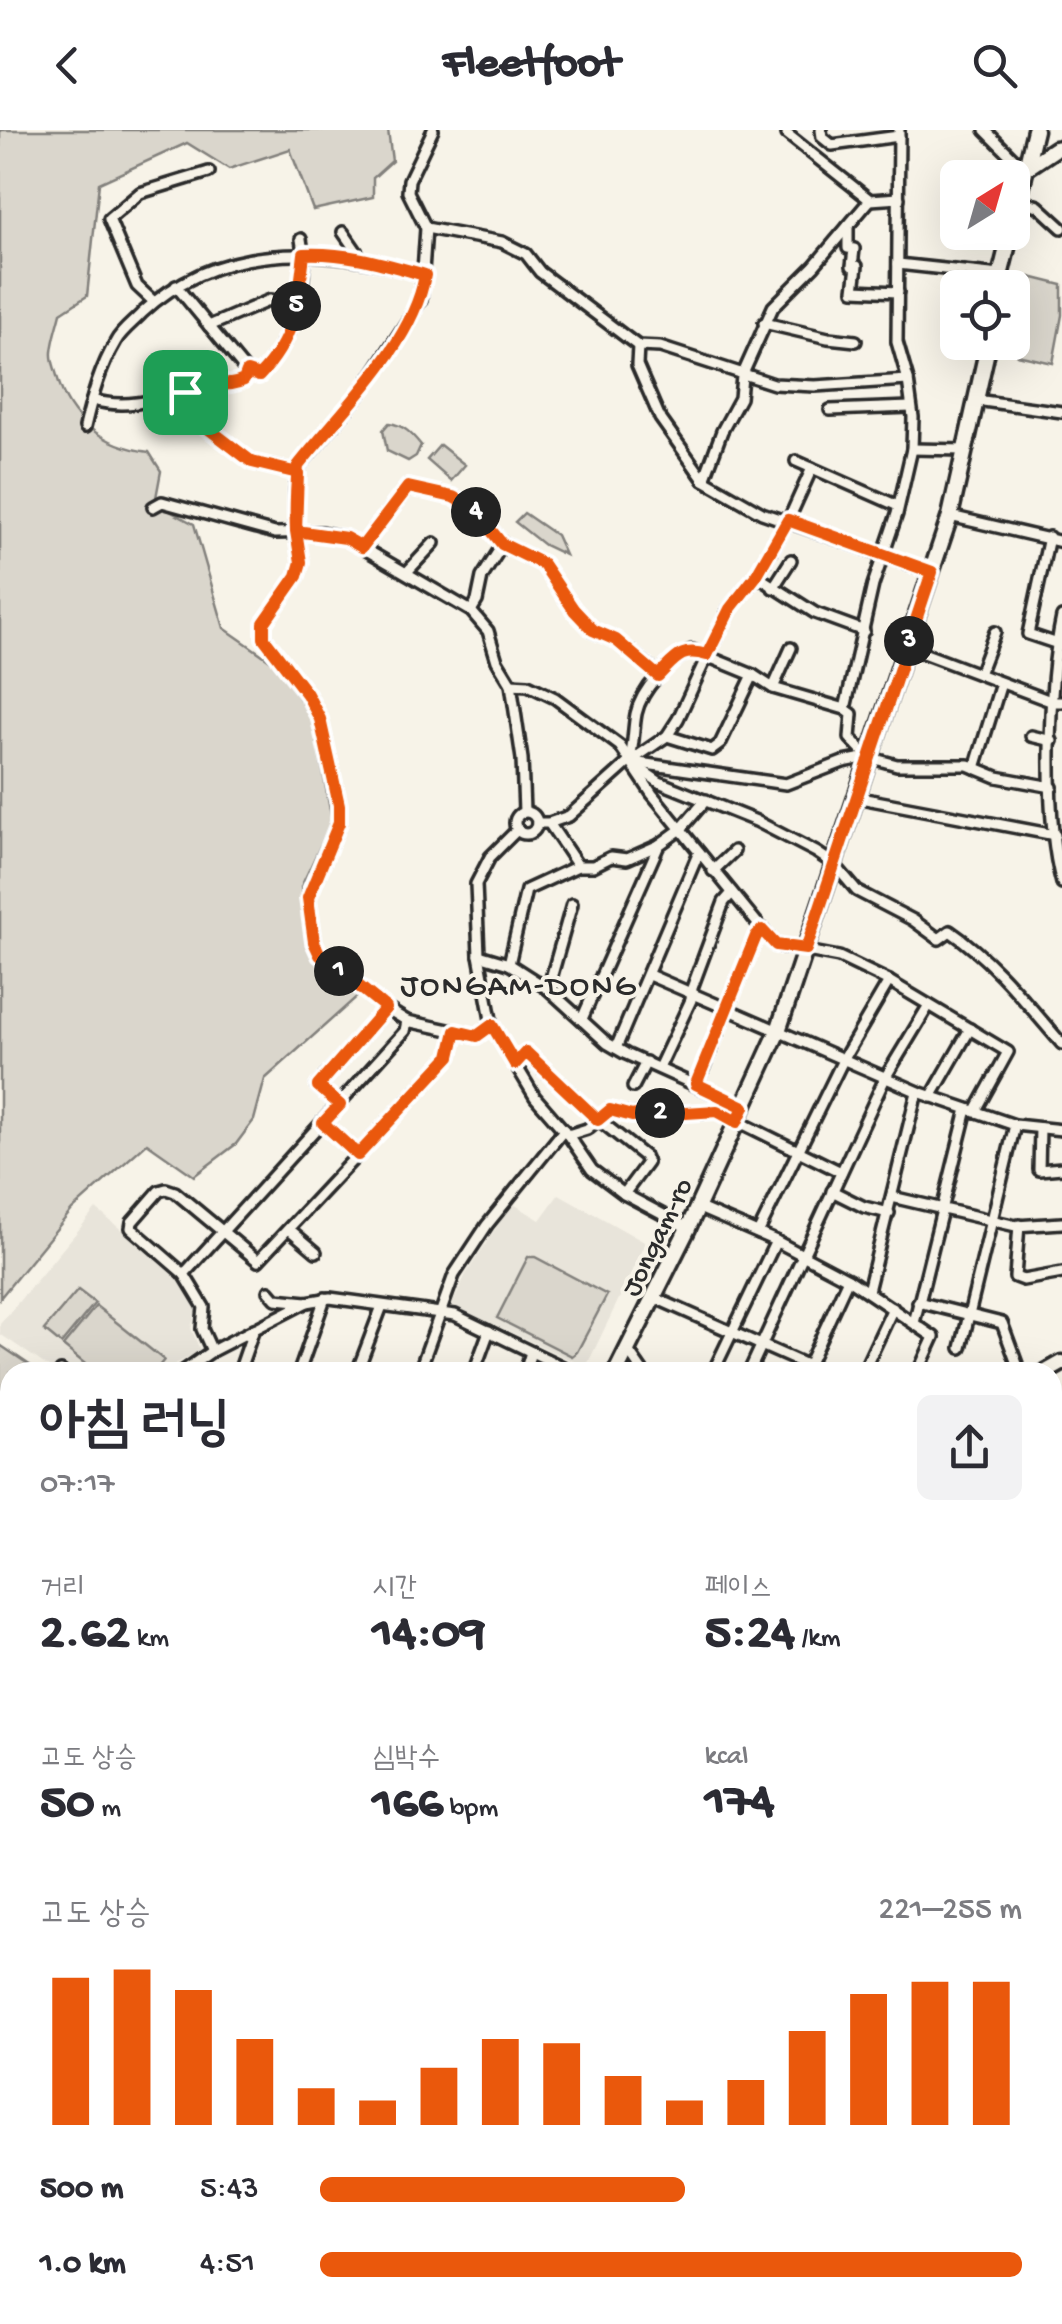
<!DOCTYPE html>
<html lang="ko">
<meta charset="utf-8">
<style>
:root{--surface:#fff;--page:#f2f2f3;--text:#2b2b33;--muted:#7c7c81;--accent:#ea580c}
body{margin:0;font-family:"Gochi Hand","Poor Story",sans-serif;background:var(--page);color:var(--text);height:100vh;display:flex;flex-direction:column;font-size:38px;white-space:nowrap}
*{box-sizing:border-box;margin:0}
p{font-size:32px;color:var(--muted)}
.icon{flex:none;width:55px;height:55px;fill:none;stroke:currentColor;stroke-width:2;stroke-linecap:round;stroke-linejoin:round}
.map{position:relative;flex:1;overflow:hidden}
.details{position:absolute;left:0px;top:1232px;width:1062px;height:962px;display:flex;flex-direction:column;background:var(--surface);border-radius:30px 30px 0 0;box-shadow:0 10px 40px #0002}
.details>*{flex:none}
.needle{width:65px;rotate:37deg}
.controls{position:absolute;left:940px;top:30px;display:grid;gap:20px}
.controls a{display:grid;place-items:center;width:90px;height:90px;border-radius:15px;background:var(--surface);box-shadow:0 10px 40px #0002;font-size:50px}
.pin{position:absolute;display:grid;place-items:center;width:85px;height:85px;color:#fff;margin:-42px;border-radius:20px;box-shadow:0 5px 15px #0006}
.km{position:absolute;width:50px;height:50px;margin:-25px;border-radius:50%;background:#222;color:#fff;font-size:28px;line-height:50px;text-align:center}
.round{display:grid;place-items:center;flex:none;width:105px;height:105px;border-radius:15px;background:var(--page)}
.summary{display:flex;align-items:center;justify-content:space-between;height:170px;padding:0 40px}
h1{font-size:55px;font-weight:700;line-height:75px}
.figures{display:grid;grid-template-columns:repeat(3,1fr);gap:15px;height:170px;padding:10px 40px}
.figures div{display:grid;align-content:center}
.figures b{font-size:50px;font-weight:700}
.figures small{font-size:28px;font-weight:400}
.figures p{font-size:28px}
.chart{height:280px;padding:20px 40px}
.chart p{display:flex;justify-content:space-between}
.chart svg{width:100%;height:180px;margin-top:10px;stroke:var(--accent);stroke-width:6}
ul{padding:0 40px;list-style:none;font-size:32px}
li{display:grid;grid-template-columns:160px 120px 1fr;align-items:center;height:75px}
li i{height:25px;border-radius:12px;background:var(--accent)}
header{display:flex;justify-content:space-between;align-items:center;height:130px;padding:0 40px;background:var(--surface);font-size:45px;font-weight:700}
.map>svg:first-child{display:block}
.built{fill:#e8e4da}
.green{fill:#dad6cc;stroke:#82807c;stroke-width:2.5}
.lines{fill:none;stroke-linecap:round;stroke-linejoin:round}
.street-casing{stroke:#2b2b2b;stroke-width:16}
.secondary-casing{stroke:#2b2b2b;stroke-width:19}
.primary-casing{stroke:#2b2b2b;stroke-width:21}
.highway-casing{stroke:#2b2b2b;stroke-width:22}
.street{stroke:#f7f3e8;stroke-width:9}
.secondary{stroke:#f7f3e8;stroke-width:11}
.primary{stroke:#f7f3e8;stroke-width:14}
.highway{stroke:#f7f3e8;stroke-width:15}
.route-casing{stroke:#fff;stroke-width:20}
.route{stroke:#ea580c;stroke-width:12}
.labels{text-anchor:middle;stroke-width:8;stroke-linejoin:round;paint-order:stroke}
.street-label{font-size:28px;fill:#2b2b2b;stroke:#f7f3e8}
.quarter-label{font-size:32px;letter-spacing:2.5px;fill:#2b2b2b;stroke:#f7f3e8}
</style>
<header><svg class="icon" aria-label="back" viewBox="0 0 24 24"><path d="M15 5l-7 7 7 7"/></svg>Fleetfoot<svg class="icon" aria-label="search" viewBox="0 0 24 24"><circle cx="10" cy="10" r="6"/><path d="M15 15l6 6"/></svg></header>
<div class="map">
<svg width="1062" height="2194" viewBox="0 0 1062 2194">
<rect width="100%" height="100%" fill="#f7f3e8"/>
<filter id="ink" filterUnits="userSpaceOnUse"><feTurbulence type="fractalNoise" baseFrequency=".01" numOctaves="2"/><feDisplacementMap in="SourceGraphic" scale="20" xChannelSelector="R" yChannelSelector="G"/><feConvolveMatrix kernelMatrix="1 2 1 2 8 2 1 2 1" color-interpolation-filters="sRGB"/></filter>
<g filter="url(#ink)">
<!-- built -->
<g class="built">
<path d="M 559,1064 L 646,1113 L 586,1237 L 452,1175 L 466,1144 L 512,1073 L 540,1090 Z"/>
<path d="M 96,1079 L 179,1147 L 191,1167 L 196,1181 L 191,1198 L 200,1220 L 174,1235 L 171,1242 L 56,1242 L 0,1204 L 0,1194 Z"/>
<path d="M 1052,1294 L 1062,1310 L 1062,1470 L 1053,1480 Z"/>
<path d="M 0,1445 L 10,1448 L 10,1898 L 0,1901 Z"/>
</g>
<!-- green -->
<g class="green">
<path d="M 0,0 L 388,0 L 392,31 L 373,48 L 373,67 L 313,80 L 290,19 L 229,39 L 187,13 L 99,53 L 87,166 L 61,183 C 58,196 53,209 52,222 C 51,230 55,238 57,246 C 69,291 104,316 149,322 L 161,341 L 155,373 L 194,394 L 224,498 L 277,535 L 313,588 L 332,691 L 301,757 L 310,818 L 360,864 L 265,949 L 254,990 L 236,1014 L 194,1046 L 147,1013 L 72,1080 L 0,1168 Z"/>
<path d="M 1030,147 L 1062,155 L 1062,185 L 1053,233 L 1017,225 Z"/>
<path d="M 389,293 C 404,295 412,304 421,315 L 416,326 L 408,331 L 387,321 L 383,300 Z"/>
<path d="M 440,315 L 465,335 L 451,351 L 427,330 Z"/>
<path d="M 524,383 L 556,405 L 565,425 L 544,415 L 515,392 Z"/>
<path d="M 528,1127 L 535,1127 L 607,1165 L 577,1222 L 572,1226 L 497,1188 Z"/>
<path d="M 78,1160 L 95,1173 L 61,1214 L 44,1200 Z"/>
<path d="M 96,1176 L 164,1230 L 154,1242 L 95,1242 L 63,1216 Z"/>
<path d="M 0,1215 L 40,1242 L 10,1242 L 10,1427 L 0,1424 Z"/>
<path d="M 1062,1655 L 1062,1743 L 1053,1736 L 1052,1661 Z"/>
<path d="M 1062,1851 L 1062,2145 L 1052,2142 L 1052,1869 Z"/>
</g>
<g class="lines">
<!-- street casing -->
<g class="street-casing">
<g id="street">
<path d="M 433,0 L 409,50 L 408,62 L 426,98 L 421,170 L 359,265 L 299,336 L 295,361 L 296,401 L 301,432 L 297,447 L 264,493 L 264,508 L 307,564 L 320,589 L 339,675 L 339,693 L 308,768 L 314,812 L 320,825 L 386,878 L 407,891 L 477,906 L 492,895"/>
<path d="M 821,0 L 822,7 L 832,15 L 899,6"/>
<path d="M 985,0 L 1024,39"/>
<path d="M 787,4 L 870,70 L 899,68"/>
<path d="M 1019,70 L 1038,76 L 1062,98"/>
<path d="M 848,96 L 848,118 L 854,119 L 852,136 L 857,136 L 854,160 L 898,162"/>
<path d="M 426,98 L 502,112 L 526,124 L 540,142 L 638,216 L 660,217 L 774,254 L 815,256 L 908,250"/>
<path d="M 343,102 L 361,128"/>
<path d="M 898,134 L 1000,145"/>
<path d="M 176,156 L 247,242"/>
<path d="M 154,172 L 137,156 L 109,89 L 140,63 L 209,42"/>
<path d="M 764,193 L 828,208 L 856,211"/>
<path d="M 209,196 L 270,170 L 297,173"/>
<path d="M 638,216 L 637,235 L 660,288 L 704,350 L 762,383 L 932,442"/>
<path d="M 247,242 L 244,250 C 223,260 211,248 185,262 L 201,293 L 252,332 L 297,343"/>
<path d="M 247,242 L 259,246 C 291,213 311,156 301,109"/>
<path d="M 92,270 C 125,279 152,271 185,262"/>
<path d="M 976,270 L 1062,282"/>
<path d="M 830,280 L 911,277"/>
<path d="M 85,297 C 92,267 100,238 116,211 C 122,200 134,192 142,183 C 220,109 329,117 425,145"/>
<path d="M 912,319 L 965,320"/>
<path d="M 796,331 L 898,376"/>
<path d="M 704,350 L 722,301 L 740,268 L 742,246 L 773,177 L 814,136 L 870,70"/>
<path d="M 153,377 L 162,372 L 275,403 L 322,402 L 346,408 L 471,481 L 488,501 L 497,531 L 511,554 L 522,629 L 524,682"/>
<path d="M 950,386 L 1062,412"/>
<path d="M 1049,407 L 1028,504 L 1058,514"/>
<path d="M 362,417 L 408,357 L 453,367 L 473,378 L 503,414 L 543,434 L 574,480 L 593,501 L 616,510 L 659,545"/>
<path d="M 407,442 L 434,413"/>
<path d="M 757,446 L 815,483 L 864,501"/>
<path d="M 773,458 L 791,430"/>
<path d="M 471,481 L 477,471 L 482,447 L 503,414"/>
<path d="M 1062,487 C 1048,553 1044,689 1062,753"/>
<path d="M 907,517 L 1053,572 L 1062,572"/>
<path d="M 979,544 L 995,502"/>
<path d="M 511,554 L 528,555 L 555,568 L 620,616 L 652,664 L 775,815 L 839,827 L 889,851 L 1008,922 L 975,982"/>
<path d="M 773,558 L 791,518"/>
<path d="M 845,579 L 873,455 L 897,384 L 912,319 L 913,287 L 908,250 L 897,212 L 899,0"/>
<path d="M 667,606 L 712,620 L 720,614 L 753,545"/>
<path d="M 1031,606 L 1052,611"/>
<path d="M 629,632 C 634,616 633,600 636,584 C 641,560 669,529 692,520 L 753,545 L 773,558 L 845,579 L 852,584 L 850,608 L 868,627"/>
<path d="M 632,632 L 786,654 L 843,632 L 868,627 L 897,635 L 968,635 L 997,647 L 1052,657"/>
<path d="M 636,636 L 659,652 L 756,691 L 816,722 L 834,734 L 857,761 L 913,790 L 939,809 L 950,801 C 994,831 1027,874 1062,914"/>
<path d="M 975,638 L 1001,553"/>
<path d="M 855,667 L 1055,705"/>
<circle cx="526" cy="693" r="11"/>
<path d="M 537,693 L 549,693 L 569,686 L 629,632 L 667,606 L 678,589 L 729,479 L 757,446 L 788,391 L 812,338"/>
<path d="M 549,693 L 578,736"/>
<path d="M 518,699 L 490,727 L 476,754 L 479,825 L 492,895 L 535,967 L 568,1005 L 592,1040 L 624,1064 L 688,1098"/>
<path d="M 713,741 L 734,721"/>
<path d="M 479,825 L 509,834 L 548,859 L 607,913 L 626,924 L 744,977"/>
<path d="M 509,834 L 526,760 L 578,736 L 593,736 L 611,727 L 627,729 L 659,715 L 681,699 L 706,670"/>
<path d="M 649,845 L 921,963 L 1015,995 L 1062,1000"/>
<path d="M 548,859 L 572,774"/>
<path d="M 582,889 L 659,715"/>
<path d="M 616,918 L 699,722"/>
<path d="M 515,934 L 526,923 L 599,990 L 644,1026 L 647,1033 L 624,1064"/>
<path d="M 659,938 L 691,870 L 692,858 L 724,772 L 732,763"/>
<path d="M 697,954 L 756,806 L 761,800"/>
<path d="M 633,957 L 646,932"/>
<path d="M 931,967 L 970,899"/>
<path d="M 339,975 L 317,956 L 386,878"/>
<path d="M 323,993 L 358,1025"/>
<path d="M 1040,998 L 1039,1040 L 1062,1038"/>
<path d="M 568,1005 L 587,999 L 610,980 L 632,985 L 653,981 L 670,984 L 717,981 L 841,1042"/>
<path d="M 832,1061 L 864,1077 L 889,1083"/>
<path d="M 892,1067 L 1016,1096 L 1062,1093"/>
<path d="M 697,1077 L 776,1111 L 848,1149 L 934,1207 L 918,1242"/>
<path d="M 1019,1095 L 1015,1147 L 1023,1150 L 1062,1143"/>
<path d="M 289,1099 L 316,1122"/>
<path d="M 758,1103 L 844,928 L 889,851"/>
<path d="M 184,1144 L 131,1098 L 132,1092 L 159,1061 L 166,1059 L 175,1062 L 258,1131 L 450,926 L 456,901"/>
<path d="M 269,1161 L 276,1169 L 307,1172"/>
<path d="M 868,1161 L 917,962"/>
<path d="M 653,1167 L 822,1242"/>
<path d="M 918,1172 L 1002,1193 L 1020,1242"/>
<path d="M 914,1193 L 967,979"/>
<path d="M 961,1218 L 1015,995"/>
<path d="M 627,1219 L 643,1242"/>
<path d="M 212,1221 L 202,1199 L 204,1177 L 184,1144 L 405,901 L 407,891"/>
<path d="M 61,1241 L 62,1242"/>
<path d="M 182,1242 L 212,1221 L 307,1172 L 330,1168 L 455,1185 L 573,1242"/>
<path d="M 239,1242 L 254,1199"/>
<path d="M 299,1242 L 325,1168"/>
<path d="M 357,1242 L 382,1176"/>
<path d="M 419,1242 L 454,1145 L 487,1095 L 564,1000"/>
<path d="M 474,1242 L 489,1201"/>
<path d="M 525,1242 L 531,1222"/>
<path d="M 713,1242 L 776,1111"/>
<path d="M 749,1242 L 885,948 L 929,875"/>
<path d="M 805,1242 L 848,1149"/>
<path d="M 863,1242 L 893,1178"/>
<path d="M 1052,1489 L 1062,1477"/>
<path d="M 1052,1514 L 1062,1507"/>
<path d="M 0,1959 L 10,1982"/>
<path d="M 0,1997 L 10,1994"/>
<path d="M 0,2017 L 10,2014"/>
<path d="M 0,2130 L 10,2128"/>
<path d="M 188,2185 L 193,2194"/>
<path d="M 727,2186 L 745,2194"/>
<path d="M 6,2194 L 21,2185"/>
<path d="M 147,2194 L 161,2185"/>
<path d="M 207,2194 L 221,2185"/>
<path d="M 578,2194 L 598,2185"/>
<path d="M 629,2194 L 634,2185"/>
</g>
</g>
<!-- secondary casing -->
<g class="secondary-casing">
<g id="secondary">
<path d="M 0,1432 L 10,1435"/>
<path d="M 1052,1604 L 1062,1598"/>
<path d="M 1052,2164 L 1062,2167"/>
<path d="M 903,2194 L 912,2185"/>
</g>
</g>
<!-- primary casing -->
<g class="primary-casing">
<g id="primary">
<path d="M 1025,39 L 1055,19 L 1062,18"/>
<path d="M 1012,96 L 1035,0"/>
<path d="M 997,158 L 1011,102"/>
<path d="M 616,1242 L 688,1098 L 778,901 L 950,386 L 989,212"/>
<path d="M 1046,1242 L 1062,1233"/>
<path d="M 0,1919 L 10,1916"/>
<path d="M 146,2194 L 148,2185"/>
</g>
</g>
<!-- highway casing -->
<g class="highway-casing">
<g id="highway">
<path d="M 1052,1536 L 1062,1529"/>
<path d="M 1052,1562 L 1062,1555"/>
<path d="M 46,2194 L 62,2185"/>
<path d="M 87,2194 L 103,2185"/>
</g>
</g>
<!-- street -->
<use href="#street" class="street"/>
<!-- secondary -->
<use href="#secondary" class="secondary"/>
<!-- primary -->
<use href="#primary" class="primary"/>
<!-- highway -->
<use href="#highway" class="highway"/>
</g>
</g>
<g class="lines" filter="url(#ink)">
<!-- route casing -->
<g class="route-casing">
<path id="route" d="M 185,262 L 201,293 L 252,332 L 298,343 L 296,401 L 301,432 L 297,446 L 264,493 L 264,508 L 307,564 L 320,589 L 339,675 L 339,693 L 308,768 L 314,812 L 320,825 L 386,878 L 318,956 L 340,975 L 323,993 L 358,1025 L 450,926 L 456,901 L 477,906 L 492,895 L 515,934 L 526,922 L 598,990 L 610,980 L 632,986 L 653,982 L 670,984 L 717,981 L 737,992 L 744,977 L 696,954 L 756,806 L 762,800 L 776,815 L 806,819 L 932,442 L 788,390 L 756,446 L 730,479 L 707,525 C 681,517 676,528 658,546 L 616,510 L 593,500 L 574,480 L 543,434 L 502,414 L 473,378 L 453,367 L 408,357 L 362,417 L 346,408 L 296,401 C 295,379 296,358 298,336 C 341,281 413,215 425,145 C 385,134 346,122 304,124 C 298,174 295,209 259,246 L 247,242 L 244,250 C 223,260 211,248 185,262"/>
</g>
<!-- route -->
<use href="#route" class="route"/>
</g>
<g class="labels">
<!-- street labels -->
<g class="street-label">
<text transform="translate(655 1106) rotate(-64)" y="10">Jongam-ro</text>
</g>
<!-- quarter labels -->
<g class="quarter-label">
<text x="519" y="864">JONGAM-DONG</text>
</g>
</g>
</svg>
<div class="controls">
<a><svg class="needle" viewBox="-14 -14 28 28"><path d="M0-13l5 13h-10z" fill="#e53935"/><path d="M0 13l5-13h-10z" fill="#7c7c81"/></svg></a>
<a><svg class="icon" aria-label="locate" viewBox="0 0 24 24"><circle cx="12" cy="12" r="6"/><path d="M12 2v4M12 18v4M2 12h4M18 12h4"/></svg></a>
</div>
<div class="pin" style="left:185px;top:262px;background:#1e9e55"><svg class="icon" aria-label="arrive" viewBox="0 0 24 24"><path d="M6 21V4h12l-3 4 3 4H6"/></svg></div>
<b class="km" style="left:339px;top:841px">1</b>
<b class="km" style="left:660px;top:983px">2</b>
<b class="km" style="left:909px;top:511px">3</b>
<b class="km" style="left:476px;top:382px">4</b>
<b class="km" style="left:296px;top:176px">5</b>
<section class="details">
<div class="summary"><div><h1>아침 러닝</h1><p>07:17</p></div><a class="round"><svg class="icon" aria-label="share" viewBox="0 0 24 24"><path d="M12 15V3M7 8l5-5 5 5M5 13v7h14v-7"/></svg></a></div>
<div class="figures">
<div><p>거리</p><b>2.62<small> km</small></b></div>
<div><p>시간</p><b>14:09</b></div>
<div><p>페이스</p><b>5:24<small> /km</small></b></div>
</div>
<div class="figures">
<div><p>고도 상승</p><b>50<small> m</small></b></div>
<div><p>심박수</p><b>166<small> bpm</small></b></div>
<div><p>kcal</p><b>174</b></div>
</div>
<div class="chart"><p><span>고도 상승</span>221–255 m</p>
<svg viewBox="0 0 160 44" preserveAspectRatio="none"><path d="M5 44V8M15 44V6M25 44V11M35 44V23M45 44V35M55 44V38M65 44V30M75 44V23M85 44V24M95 44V32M105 44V38M115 44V33M125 44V21M135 44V12M145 44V9M155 44V9"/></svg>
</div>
<ul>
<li><b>500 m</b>5:43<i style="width:52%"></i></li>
<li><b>1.0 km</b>4:51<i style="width:100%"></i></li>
</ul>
</section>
</div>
